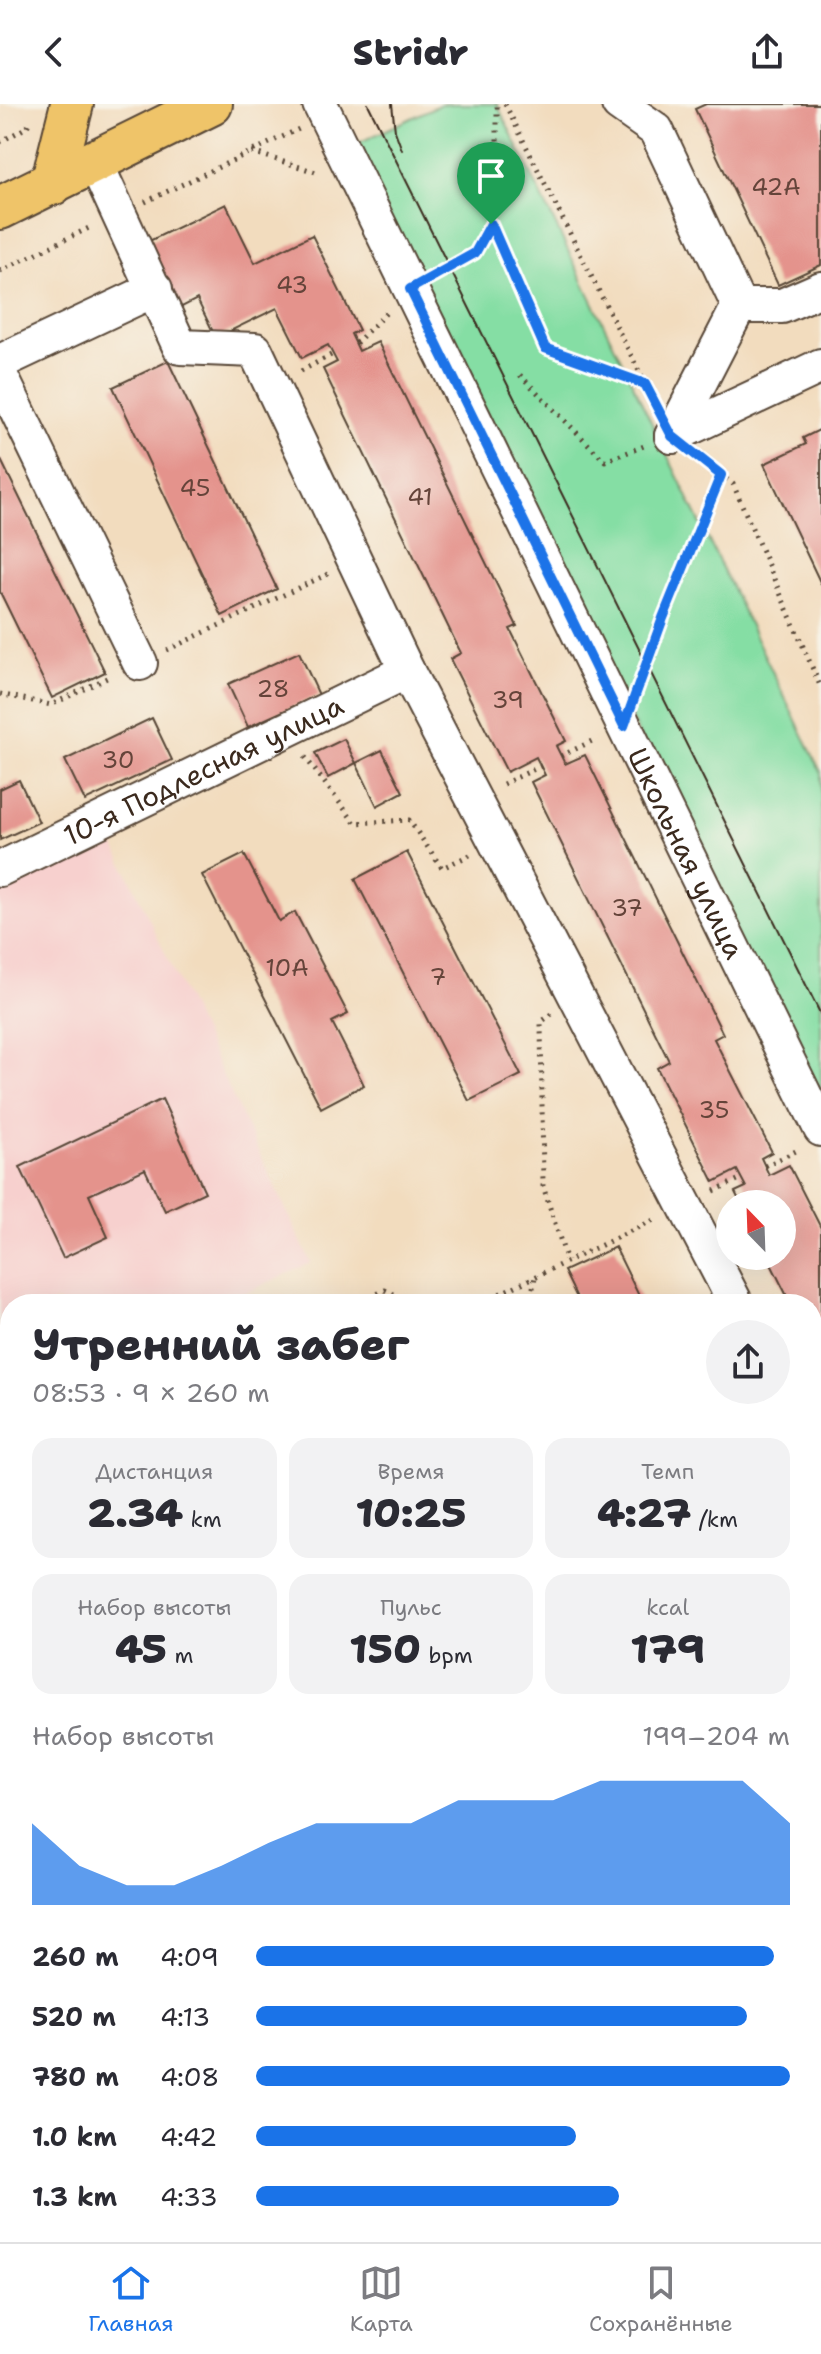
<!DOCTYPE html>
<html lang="ru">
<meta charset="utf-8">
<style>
:root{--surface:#fff;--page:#f2f2f3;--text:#2b2b33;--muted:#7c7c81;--line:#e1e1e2;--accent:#1a73e8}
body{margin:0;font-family:"Shantell Sans",sans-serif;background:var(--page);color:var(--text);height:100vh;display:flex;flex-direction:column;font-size:30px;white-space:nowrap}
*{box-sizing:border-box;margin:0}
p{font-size:26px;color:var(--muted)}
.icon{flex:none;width:44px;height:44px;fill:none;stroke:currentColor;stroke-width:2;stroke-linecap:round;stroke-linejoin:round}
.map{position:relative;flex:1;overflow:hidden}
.panel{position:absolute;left:0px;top:1190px;width:822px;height:948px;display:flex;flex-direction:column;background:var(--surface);border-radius:32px 32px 0 0;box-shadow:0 8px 32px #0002}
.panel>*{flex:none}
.needle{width:52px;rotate:337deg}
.buttons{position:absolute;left:716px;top:1086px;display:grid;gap:16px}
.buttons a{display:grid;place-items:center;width:80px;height:80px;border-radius:50%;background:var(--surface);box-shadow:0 8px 32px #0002;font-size:40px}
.pin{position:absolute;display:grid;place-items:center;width:68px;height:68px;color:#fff;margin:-82px -34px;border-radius:50% 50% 50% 0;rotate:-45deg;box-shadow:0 0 8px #0007}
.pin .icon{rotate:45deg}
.round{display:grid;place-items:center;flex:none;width:84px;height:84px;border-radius:42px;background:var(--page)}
.head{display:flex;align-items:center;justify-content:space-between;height:136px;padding:0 32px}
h1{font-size:44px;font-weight:800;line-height:60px}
.stats{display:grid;grid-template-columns:repeat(3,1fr);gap:12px;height:136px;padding:8px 32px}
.stats div{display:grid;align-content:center;border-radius:20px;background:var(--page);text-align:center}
.stats b{font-size:40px;font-weight:800}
.stats small{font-size:22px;font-weight:400}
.stats p{font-size:22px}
.chart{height:224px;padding:16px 32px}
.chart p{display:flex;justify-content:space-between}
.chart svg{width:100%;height:144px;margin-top:8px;fill:var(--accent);opacity:.7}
ul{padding:0 32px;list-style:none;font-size:26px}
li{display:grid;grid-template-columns:128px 96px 1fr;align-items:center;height:60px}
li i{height:20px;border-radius:10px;background:var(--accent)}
header{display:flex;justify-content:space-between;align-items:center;height:104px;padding:0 32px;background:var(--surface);font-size:36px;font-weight:800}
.menu{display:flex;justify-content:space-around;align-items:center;height:112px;border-top:2px solid var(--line);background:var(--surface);font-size:22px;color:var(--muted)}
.menu a{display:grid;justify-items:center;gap:4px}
.menu .selected{color:var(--accent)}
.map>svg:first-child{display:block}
.built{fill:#f7d0ce}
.green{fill:#85dea4;stroke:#608461;stroke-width:2}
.building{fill:#e4938c}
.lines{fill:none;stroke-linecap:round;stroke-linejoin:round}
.minor-casing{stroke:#564536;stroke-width:38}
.major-casing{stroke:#564536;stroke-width:46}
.path{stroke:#564536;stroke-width:5;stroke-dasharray:2 6;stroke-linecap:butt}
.minor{stroke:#fff;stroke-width:34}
.major{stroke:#efc469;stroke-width:42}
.tram{stroke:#3b2a1e;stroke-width:2}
.route-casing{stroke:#fff;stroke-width:16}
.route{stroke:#1a73e8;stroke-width:10}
.labels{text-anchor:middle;stroke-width:7;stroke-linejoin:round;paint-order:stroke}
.number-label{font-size:24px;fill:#65443a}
.street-label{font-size:28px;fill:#3b2a1e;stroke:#f7f3e8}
</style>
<header><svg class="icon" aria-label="back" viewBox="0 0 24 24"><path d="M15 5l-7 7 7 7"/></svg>Stridr<svg class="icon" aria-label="share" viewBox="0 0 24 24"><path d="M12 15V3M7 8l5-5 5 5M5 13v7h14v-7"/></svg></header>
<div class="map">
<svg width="821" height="2138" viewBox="0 0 821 2138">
<rect width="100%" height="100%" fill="#f7f3e8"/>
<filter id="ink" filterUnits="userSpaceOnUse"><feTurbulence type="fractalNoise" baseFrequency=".0125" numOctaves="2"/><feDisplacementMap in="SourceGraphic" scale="16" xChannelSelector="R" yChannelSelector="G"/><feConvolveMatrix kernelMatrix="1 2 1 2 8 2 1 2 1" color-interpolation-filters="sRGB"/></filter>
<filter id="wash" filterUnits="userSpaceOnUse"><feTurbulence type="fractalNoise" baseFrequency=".006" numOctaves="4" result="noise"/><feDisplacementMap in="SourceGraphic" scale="32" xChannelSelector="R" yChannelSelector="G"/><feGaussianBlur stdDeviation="1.8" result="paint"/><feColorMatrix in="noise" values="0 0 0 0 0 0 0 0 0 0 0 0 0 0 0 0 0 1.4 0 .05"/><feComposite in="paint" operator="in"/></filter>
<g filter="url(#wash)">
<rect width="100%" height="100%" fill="#f2dcbe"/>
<!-- built -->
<path class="built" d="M 112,736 L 311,1159 L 221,1200 L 59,1200 L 57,1197 L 50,1200 L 10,1200 L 10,1219 L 0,1223 L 0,788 Z"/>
<!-- green -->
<path class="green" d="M 441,0 L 497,0 L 821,668 L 821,1008 L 354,41 Z"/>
<g id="blocks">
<!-- building -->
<g class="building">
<path d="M 706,0 L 821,0 L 821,161 L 778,181 L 695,5 Z"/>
<path d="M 226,100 L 255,159 L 312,131 L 359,226 L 351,230 L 359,247 L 378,238 L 517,522 L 510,525 L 566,637 L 556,642 L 565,660 L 585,651 L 723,930 L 714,935 L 772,1048 L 761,1054 L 769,1071 L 789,1061 L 821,1124 L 821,1259 L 812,1241 L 812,1200 L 791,1200 L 767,1152 L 782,1152 L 782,1100 L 741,1100 L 735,1088 L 746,1083 L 737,1066 L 714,1078 L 657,964 L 669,957 L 531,678 L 545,671 L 536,653 L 507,668 L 450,555 L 461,549 L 323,265 L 337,258 L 328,241 L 302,254 L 277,204 L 216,234 L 197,195 L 178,205 L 145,139 Z"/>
<path d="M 168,257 L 277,485 L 222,512 L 113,283 Z"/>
<path d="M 821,325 L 821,480 L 764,360 L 806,340 L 803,334 Z"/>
<path d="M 0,354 L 105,568 L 52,594 L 0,488 Z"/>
<path d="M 299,548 L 319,591 L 248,623 L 228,580 Z"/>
<path d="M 152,614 L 172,656 L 85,697 L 65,656 Z"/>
<path d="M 344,635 L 356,659 L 328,674 L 315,649 Z"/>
<path d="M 382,646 L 403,688 L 377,702 L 356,659 Z"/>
<path d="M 19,676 L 39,718 L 0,736 L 0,685 Z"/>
<path d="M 407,748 L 521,971 L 469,997 L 355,775 Z"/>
<path d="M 244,750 L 279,817 L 295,808 L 348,910 L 332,918 L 364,981 L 321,1004 L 202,771 Z"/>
<path d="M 162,995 L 205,1088 L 165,1107 L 145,1065 L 89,1091 L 108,1133 L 63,1154 L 20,1063 Z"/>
<path d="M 615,1143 L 643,1200 L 580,1200 L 564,1167 Z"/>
<path d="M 10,1233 L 10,1271 L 0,1251 L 0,1238 Z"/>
<path d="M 812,1535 L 821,1553 L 812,1558 Z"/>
<path d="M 10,1564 L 10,1632 L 0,1637 L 0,1569 Z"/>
<path d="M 10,1882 L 10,1953 L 0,1958 L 0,1887 Z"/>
<path d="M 812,1959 L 821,1977 L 821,1995 L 812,1999 Z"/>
<path d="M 52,2128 L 112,2128 L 116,2138 L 57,2138 Z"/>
<path d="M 578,2128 L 660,2128 L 664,2138 L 582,2138 Z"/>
</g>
</g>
</g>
<g filter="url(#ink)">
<use href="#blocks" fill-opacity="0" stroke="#564536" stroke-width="2"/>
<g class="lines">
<!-- minor casing -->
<g class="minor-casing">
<g id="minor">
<path id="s1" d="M 320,0 L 821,1025"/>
<path d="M 619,0 L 656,26 L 739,202 L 672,332"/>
<path d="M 95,58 L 180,243 L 255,246 L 407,567 L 736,1200"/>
<path d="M 739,202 L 782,202 L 821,185"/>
<path d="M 0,258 L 155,185"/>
<path d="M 0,271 L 140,559"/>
<path d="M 672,332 L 821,262"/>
<path id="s2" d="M 0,765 L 407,567"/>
<path d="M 812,1346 L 821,1364"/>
<path d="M 0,1358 L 10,1361"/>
<path d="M 812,1456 L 821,1475"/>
<path d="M 0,1522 L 10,1516"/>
<path d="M 812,1611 L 821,1607"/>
<path d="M 0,1829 L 10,1824"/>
<path d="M 0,2007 L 10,2002"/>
<path d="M 756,2128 L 758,2138"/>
<path d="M 173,2138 L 170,2132 L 179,2128"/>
</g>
</g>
<!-- major casing -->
<g class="major-casing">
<g id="major">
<path d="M 52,80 L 72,0"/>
<path d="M 0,104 L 211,0"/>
</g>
</g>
<!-- path -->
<g class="path">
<path d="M 505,0 L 655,299"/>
<path d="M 0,38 L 27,23 L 29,19"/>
<path d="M 252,48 L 319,69"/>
<path d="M 145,98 L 299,25"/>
<path d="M 491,120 L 545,244 L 644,279"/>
<path d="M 0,167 L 93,122"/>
<path d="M 438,169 L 475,149 L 497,107 L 497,0"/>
<path d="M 356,239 L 386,209"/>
<path d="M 301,267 L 333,250"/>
<path d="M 520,271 L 605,357 L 644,342"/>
<path d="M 701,355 L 733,380 L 821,584"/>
<path d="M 167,546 L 328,470"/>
<path d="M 639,581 L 663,514 L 721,371"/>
<path d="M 0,590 L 51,601 L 111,572"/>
<path d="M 561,652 L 596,635"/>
<path d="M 305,653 L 355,719 L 409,716 L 442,764 L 470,751"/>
<path d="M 503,680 L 541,662"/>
<path d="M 552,910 L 541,918 L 543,1082 L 567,1157"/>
<path d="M 765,1062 L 800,1045"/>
<path d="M 714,1087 L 742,1074"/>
<path d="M 356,1200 L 385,1186 L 416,1200"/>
<path d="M 478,1200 L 658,1114"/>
<path d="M 530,1200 L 535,1173"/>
<path d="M 0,1757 L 10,1752"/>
<path d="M 0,1760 L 10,1762"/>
<path d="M 0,2057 L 10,2077"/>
<path d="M 35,2128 L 40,2138"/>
</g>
<!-- minor -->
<use href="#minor" class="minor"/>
<!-- major -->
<use href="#major" class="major"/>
<!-- tram -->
<g class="tram">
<path d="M 368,0 L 821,911"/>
<path d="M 392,0 L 395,27 L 402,46"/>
</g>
</g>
</g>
<g class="lines" filter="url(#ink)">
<!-- route casing -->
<g class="route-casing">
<path id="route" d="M 491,120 L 545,244 L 645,280 L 672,332 L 721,371 L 663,514 L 624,622 L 410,185 L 475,149 Z"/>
</g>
<!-- route -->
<use href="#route" class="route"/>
</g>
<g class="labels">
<!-- number labels -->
<g class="number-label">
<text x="776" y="91">42А</text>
<text x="292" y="189">43</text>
<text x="195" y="392">45</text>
<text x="420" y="401">41</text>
<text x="273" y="593">28</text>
<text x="508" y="604">39</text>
<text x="118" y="664">30</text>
<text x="627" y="812">37</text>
<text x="287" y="872">10А</text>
<text x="438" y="881">7</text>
<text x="714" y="1014">35</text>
</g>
<!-- street labels -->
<g class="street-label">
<text dy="10" stroke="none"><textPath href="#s2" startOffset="226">10-я Подлесная улица</textPath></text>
<text dy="10" stroke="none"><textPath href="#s1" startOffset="834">Школьная улица</textPath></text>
</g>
</g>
</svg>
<div class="buttons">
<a><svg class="needle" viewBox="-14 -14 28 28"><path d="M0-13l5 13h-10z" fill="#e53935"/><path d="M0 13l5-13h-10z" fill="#7c7c81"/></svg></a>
</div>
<div class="pin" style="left:491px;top:120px;background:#1e9e55"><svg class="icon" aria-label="arrive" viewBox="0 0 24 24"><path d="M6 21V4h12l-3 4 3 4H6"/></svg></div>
<section class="panel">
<div class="head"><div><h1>Утренний забег</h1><p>08:53 · 9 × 260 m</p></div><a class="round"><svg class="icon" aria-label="share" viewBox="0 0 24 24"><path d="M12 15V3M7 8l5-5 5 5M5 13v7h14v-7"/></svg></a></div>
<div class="stats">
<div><p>Дистанция</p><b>2.34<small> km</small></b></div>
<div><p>Время</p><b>10:25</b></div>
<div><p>Темп</p><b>4:27<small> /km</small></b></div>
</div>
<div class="stats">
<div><p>Набор высоты</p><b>45<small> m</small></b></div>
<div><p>Пульс</p><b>150<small> bpm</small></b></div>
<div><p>kcal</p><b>179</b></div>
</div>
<div class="chart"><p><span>Набор высоты</span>199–204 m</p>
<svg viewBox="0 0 160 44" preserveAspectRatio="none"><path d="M0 44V19L10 32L20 38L30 38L40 32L50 25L60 19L70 19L80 19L90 12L100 12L110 12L120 6L130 6L140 6L150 6L160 19V44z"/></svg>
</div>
<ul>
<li><b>260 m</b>4:09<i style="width:97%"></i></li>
<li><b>520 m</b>4:13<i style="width:92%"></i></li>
<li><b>780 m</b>4:08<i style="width:100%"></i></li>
<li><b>1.0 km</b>4:42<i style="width:60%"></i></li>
<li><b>1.3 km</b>4:33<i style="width:68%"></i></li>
</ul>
</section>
</div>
<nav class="menu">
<a class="selected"><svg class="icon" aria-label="home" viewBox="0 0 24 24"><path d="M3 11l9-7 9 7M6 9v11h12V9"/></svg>Главная</a>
<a><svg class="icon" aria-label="map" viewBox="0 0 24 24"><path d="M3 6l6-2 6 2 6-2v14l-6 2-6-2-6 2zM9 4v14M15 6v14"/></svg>Карта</a>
<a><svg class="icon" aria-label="saved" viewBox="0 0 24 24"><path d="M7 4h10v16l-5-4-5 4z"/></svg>Сохранённые</a>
</nav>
